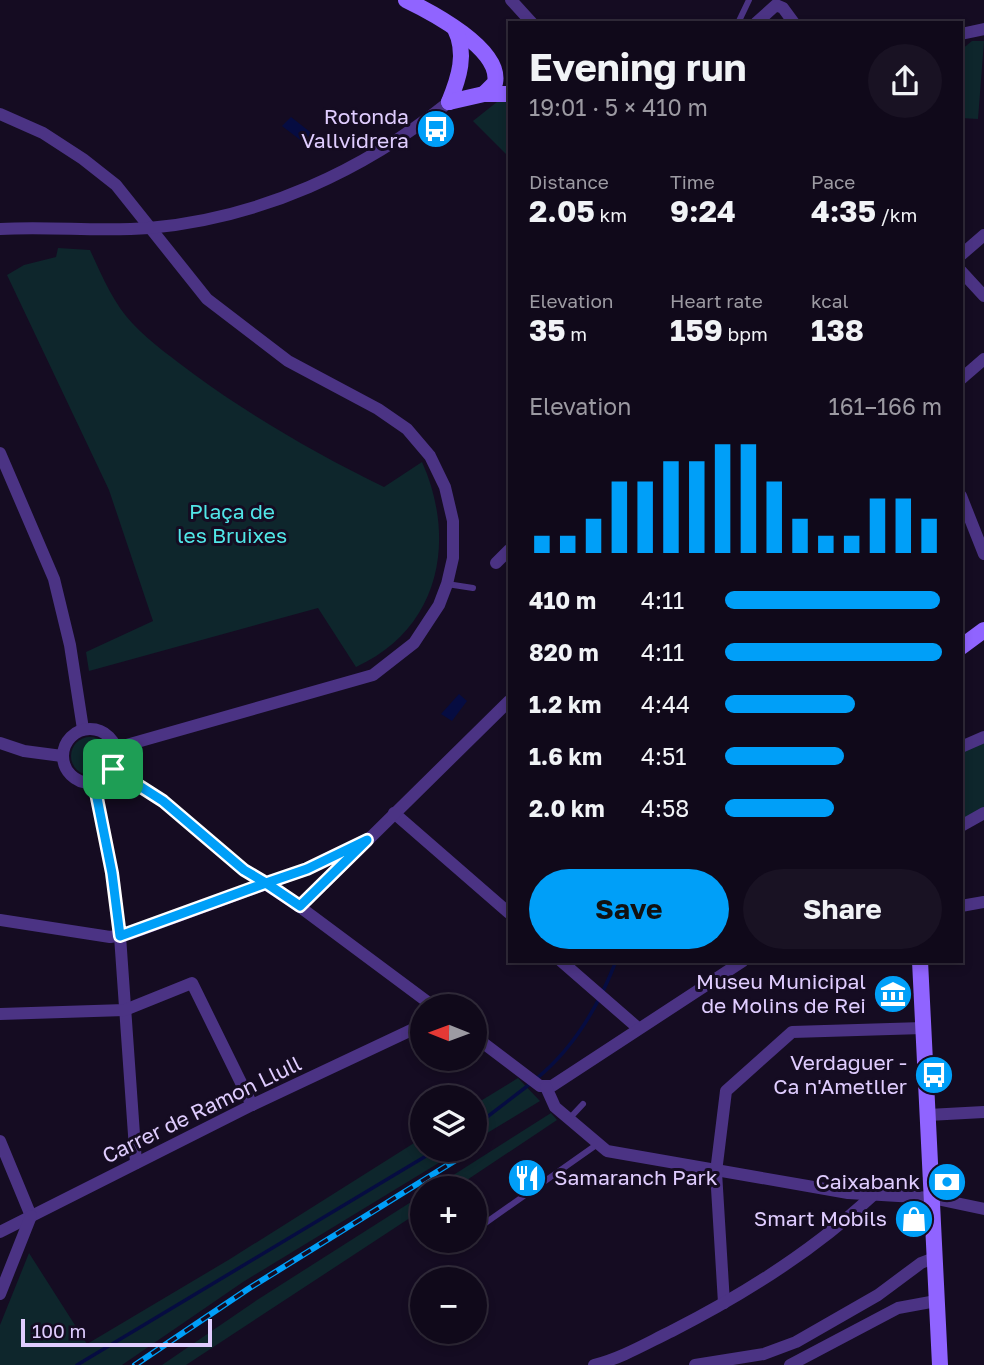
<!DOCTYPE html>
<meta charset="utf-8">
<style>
:root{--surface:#10091a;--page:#191223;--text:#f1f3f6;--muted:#9c9aa2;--line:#302a39;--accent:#009ff8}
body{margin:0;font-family:"Golos Text",sans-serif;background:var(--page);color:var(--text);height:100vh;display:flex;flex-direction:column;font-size:26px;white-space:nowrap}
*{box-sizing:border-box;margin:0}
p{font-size:23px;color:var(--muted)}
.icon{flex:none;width:38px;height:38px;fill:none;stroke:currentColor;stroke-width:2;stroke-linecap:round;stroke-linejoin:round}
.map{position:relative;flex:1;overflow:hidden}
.drawer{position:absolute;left:508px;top:21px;width:455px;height:942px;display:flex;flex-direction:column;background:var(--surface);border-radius:0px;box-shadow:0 4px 10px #0003,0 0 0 2px var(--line)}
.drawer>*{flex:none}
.needle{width:46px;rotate:271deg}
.tools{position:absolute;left:410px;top:994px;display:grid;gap:14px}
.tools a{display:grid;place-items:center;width:77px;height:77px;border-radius:50%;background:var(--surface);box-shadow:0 4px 10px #0003,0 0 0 2px var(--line);font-size:35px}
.scale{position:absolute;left:21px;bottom:18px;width:191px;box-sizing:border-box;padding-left:7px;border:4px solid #e0cdff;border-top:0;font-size:19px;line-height:24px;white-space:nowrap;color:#e0cdff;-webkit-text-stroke:5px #150c22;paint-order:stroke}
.pin{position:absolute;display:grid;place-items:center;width:60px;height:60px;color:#fff;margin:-30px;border-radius:14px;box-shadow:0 4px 10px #0006}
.round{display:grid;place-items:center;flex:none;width:74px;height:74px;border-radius:37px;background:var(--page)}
.summary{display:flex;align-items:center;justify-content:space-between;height:119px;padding:0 21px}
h1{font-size:38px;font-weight:700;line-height:52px}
.figures{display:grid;grid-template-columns:repeat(3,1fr);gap:10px;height:119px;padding:7px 21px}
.figures div{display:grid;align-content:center}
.figures b{font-size:30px;font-weight:700}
.figures small{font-size:19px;font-weight:400}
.figures p{font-size:19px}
.chart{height:196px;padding:14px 21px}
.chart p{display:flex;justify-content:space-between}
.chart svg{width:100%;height:126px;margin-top:7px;stroke:var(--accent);stroke-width:6}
.button{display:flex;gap:14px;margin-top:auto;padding:14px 21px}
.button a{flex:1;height:80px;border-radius:42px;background:var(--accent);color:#111;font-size:28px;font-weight:700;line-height:80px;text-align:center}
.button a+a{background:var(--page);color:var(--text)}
ul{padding:0 21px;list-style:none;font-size:23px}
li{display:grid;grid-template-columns:112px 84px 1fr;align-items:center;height:52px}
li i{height:18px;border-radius:9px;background:var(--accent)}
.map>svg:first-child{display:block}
.green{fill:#0e262c}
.water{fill:#060c41}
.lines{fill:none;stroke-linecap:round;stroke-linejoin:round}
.stream{stroke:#060c41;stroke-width:3.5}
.lane{stroke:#4b3384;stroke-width:6}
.street{stroke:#4b3384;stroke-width:12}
.secondary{stroke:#9064ff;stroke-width:16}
.rail-casing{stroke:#009ff8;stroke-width:6}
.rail{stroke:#150c22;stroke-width:3.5;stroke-dasharray:10;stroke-linecap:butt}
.route-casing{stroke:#fff;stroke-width:14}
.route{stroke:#009ff8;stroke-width:9}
.labels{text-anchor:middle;stroke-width:6;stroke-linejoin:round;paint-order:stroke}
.poi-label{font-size:21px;fill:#e0cdff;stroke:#150c22;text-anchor:end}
.park-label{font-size:21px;fill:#51e6e7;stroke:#150c22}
.street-label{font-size:21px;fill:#e0cdff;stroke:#150c22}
</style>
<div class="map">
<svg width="984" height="1365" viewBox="0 0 984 1365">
<rect width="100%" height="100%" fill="#150c22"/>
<!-- green -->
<g class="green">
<path d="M 972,41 L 984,41 L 978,119 L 961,118 L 961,50 Z"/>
<path d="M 502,98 L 509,106 L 509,157 L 473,121 Z"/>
<path d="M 58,248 L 90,250 C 102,276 113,303 133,324 C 151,343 174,359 195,375 C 254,418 318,455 384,487 L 422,462 C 457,540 440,629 356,667 L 318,608 L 89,671 L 86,652 L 153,621 L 109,490 L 7,275 L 24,265 L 56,257 Z"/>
<circle cx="90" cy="756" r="19"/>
<path d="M 984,741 L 984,813 L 961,827 L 961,751 Z"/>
<path d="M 518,1078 L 540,1101 L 474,1141 L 474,1105 Z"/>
<path d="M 551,1113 L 557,1120 L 455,1188 L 433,1188 Z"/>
<path d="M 422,1138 L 422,1150 L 460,1150 L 243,1282 L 122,1365 L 0,1365 L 0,1325 L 29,1253 L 87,1344 L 230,1259 Z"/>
<path d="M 422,1195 L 422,1210 L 186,1365 L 162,1365 L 257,1300 Z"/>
</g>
<!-- water -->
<g class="water">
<path d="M 291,117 L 314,135 L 303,142 L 282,126 Z"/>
<path d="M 459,694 L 467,701 L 452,721 L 441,714 Z"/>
</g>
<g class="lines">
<!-- stream -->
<g class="stream">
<path d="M 536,1079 C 573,1049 599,1005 616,961"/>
<path d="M 474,1127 L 530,1084"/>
<path d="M 77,1365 L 436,1150"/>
</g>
<!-- lane -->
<g class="lane">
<path d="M 738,23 L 749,0"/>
<path d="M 447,584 L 473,588"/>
<path d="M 568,1120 L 583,1104"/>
<path d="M 474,1231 L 599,1143"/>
</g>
<!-- street -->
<g class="street">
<path d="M 511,0 L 532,23"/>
<path d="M 756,23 L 776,5 L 783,8 L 794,23"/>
<path d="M 961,34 L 984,29"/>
<path d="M 0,114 L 43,133 L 83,159 L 116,185 L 207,299 L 288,361 L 378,409 L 407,429 L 430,456 L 445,487 L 453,521 L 453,558 L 447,584 L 439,605 L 414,643 L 373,675 L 116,748"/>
<path d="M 0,229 C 50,226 100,232 149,228 C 261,218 363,171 449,102"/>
<path d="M 961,255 L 984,235"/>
<path d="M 961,271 L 984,296"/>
<path d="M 961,379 L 984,359"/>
<path d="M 0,453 L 54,579 L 70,645 L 83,729"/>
<path d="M 961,496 L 984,554"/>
<path d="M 496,563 L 509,550"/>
<circle cx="90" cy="756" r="27"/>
<path d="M 0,743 L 24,751 L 62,756"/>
<path d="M 961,747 L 984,737"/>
<path d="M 113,769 L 163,801 L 244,870 L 300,907 L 433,1006"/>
<path d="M 94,783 L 112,873 L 120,936 L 136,1163"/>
<path d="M 394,813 L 509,913"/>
<path d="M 961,826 L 984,813"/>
<path d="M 961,906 L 984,902"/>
<path d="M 300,907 L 509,701"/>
<path d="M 0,920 L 110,937 L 129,934 L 307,869 L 367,840"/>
<path d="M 561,961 L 638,1028"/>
<path d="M 0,1014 L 125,1010 L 192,983 L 252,1105"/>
<path d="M 474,1036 L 540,1086 L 552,1086 L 743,961"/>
<path d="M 546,1087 L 555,1107 L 607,1151 L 848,1193 L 932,1198 L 984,1209"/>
<path d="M 928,1115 L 984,1112"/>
<path d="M 0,1141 L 31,1216"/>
<path d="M 0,1232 L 252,1105 L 422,1025"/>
<path d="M 0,1294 L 31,1216"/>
<path d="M 724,1303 L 716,1172 L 726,1091 L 792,1032 L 923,1028"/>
<path d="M 594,1365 C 622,1358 647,1343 672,1331 C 745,1294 812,1252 872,1196"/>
<path d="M 695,1365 L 764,1354 L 796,1342 L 878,1295 L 921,1263 L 934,1258"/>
<path d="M 790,1365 L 898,1308 L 936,1301"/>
</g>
<!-- secondary -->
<g class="secondary">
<path d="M 406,0 C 431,12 502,49 495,83 L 484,94"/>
<path d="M 449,102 C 459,78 467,53 455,29"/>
<path d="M 449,102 L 484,94 L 509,94"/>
<path d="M 961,647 L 984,630"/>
<path d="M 920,961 L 940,1365"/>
</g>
<!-- rail casing -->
<g class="rail-casing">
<path id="rail" d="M 135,1365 L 248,1289 L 472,1150"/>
</g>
<!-- rail -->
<use href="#rail" class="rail"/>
</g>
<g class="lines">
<!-- route casing -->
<g class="route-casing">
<path id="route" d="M 113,769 L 94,783 L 112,873 L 120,936 L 266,883 L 300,906 L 367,840 L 307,869 L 266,883 L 244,870 L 163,801 L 113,769"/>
</g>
<!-- route -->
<use href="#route" class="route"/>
</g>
<!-- icons -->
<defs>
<g id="bus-disc" transform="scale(2.0125)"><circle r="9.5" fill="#009ff8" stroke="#150c22"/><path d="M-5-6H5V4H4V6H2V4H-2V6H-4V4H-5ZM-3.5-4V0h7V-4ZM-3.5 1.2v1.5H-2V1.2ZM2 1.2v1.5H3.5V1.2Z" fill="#fff"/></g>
<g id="museum-disc" transform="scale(2.0125)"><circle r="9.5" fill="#009ff8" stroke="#150c22"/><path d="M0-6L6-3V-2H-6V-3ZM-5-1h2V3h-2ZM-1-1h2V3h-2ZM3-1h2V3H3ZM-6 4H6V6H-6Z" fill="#fff"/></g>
<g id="restaurant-disc" transform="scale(2.0125)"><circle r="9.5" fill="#009ff8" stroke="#150c22"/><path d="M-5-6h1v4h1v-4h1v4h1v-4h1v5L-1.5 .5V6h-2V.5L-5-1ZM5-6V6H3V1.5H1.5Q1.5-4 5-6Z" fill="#fff"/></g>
<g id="bank-disc" transform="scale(2.0125)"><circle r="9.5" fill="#009ff8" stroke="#150c22"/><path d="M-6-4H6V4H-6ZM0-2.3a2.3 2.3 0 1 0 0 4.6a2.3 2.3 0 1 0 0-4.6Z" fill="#fff"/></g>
<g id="shop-disc" transform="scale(2.0125)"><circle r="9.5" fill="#009ff8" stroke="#150c22"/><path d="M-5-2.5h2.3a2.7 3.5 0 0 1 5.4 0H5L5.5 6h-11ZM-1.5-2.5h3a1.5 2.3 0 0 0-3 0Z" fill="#fff"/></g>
</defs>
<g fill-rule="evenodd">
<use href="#bus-disc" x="436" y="129"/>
<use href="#museum-disc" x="893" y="994"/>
<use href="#bus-disc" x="934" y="1075"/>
<use href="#restaurant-disc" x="527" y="1178"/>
<use href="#bank-disc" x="947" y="1182"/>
<use href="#shop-disc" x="914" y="1219"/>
</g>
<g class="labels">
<!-- poi labels -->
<g class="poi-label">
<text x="409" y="124">Rotonda<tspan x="409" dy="24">Vallvidrera</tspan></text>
<text x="866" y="989">Museu Municipal<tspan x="866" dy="24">de Molins de Rei</tspan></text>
<text x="907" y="1070">Verdaguer -<tspan x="907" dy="24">Ca n'Ametller</tspan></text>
<text x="554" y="1185" text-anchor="start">Samaranch Park</text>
<text x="920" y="1189">Caixabank</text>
<text x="887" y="1226">Smart Mobils</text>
</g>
<!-- park labels -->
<g class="park-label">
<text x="232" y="519">Plaça de<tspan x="232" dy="24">les Bruixes</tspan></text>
</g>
<!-- street labels -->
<g class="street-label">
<text transform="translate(202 1110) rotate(-26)" y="7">Carrer de Ramon Llull</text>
</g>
</g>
</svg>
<div class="tools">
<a><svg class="needle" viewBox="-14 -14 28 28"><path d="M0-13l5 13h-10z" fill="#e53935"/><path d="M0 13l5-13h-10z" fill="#9c9aa2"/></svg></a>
<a><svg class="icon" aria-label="layers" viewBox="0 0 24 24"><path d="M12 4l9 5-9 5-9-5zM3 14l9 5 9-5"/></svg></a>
<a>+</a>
<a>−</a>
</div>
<div class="scale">100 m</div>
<div class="pin" style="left:113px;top:769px;background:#1e9e55"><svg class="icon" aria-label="arrive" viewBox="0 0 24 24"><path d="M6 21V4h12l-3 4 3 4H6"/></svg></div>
<section class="drawer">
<div class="summary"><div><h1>Evening run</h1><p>19:01 · 5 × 410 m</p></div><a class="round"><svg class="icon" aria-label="share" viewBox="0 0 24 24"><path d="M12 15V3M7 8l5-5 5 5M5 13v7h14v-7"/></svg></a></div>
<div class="figures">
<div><p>Distance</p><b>2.05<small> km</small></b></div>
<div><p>Time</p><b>9:24</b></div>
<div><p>Pace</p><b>4:35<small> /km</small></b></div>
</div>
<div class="figures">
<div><p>Elevation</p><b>35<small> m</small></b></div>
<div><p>Heart rate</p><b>159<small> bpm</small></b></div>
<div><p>kcal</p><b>138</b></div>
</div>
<div class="chart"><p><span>Elevation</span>161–166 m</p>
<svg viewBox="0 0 160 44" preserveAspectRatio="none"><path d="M5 44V38M15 44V38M25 44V32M35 44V19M45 44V19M55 44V12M65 44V12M75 44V6M85 44V6M95 44V19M105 44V32M115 44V38M125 44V38M135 44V25M145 44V25M155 44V32"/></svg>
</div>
<ul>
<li><b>410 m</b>4:11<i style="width:99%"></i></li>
<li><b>820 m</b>4:11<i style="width:100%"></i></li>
<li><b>1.2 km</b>4:44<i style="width:60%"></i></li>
<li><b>1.6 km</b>4:51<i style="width:55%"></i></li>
<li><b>2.0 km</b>4:58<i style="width:50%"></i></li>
</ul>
<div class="button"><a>Save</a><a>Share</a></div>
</section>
</div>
